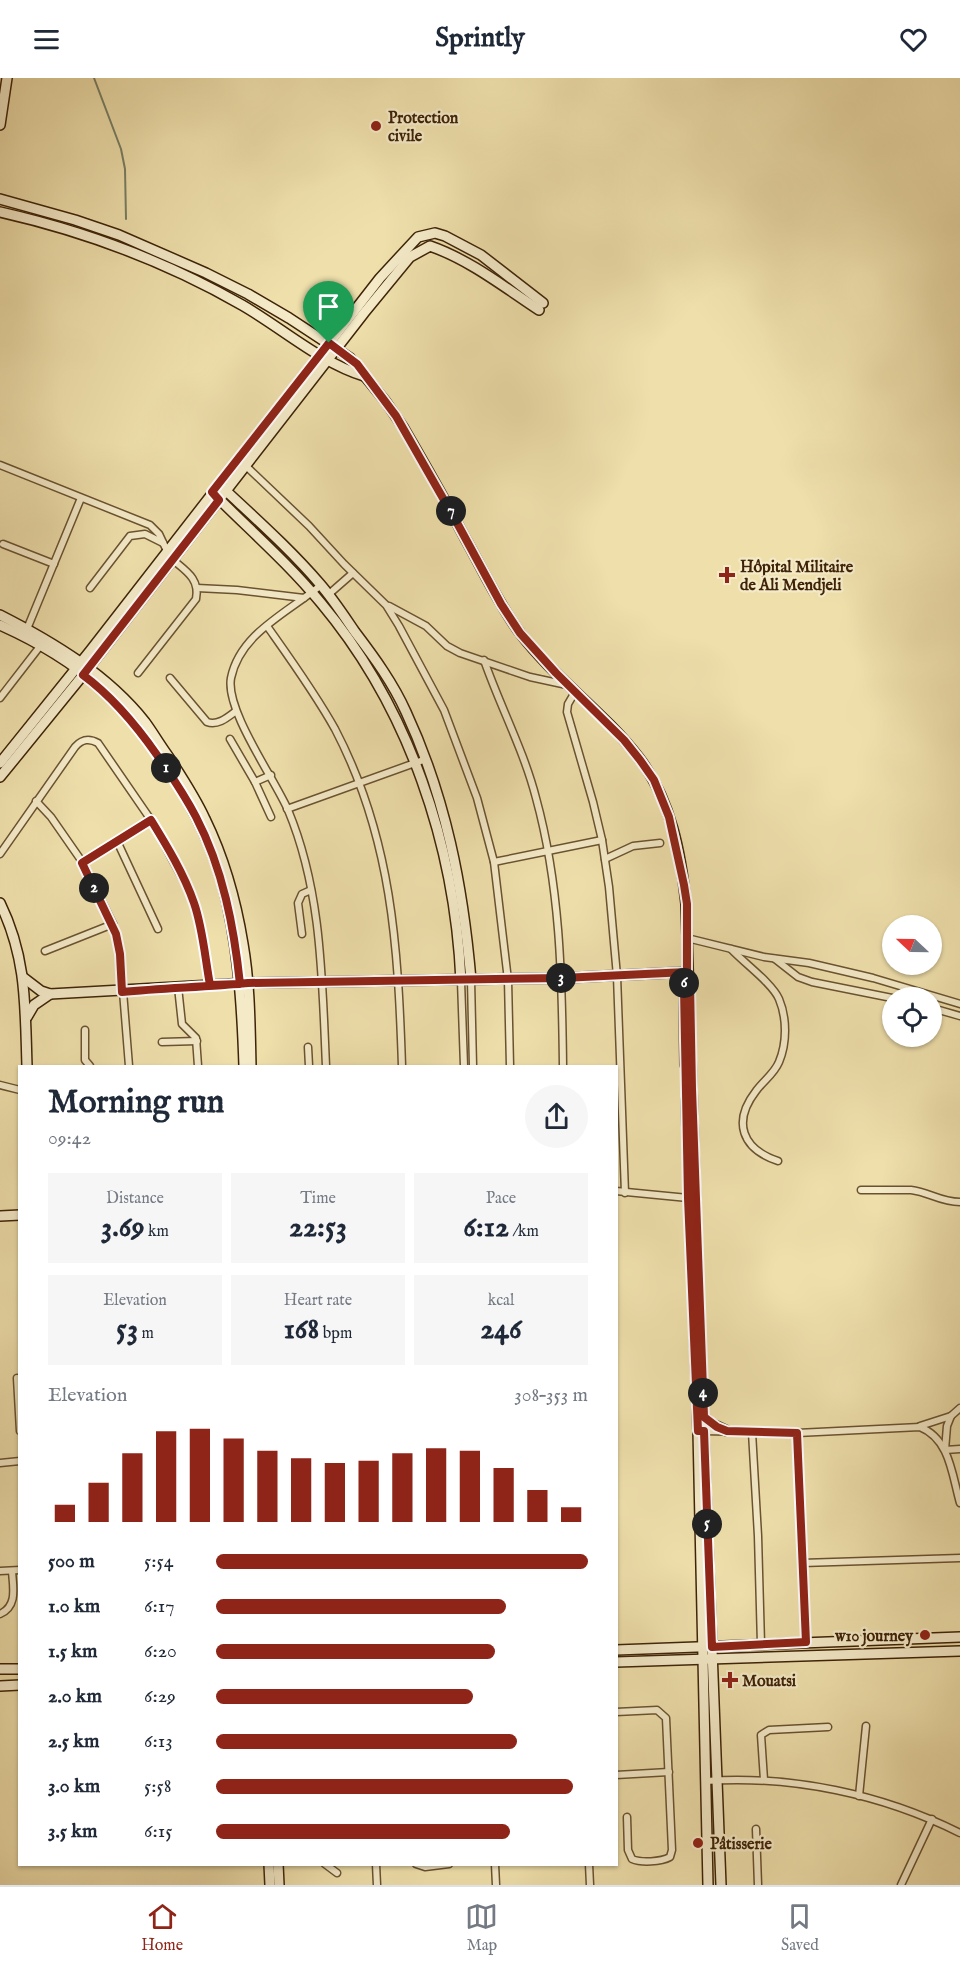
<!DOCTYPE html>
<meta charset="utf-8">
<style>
:root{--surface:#fff;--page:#f6f6f7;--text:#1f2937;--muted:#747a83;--line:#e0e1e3;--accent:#8f2418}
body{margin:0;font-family:"IM FELL English",serif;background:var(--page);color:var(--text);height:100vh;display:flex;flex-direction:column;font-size:22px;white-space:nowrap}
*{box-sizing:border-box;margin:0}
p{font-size:20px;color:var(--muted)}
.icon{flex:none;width:33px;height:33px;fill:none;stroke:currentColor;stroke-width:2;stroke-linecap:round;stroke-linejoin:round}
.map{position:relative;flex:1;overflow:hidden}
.panel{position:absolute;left:18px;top:987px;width:600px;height:801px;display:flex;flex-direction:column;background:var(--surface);border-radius:0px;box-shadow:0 2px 4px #0004}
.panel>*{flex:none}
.needle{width:39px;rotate:292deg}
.buttons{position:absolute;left:882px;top:837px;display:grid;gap:12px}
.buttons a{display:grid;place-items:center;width:60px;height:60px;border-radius:50%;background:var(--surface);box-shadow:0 2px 4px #0004;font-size:30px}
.pin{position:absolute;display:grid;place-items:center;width:51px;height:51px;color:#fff;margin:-62px -26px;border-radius:50% 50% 50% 0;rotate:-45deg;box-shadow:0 0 6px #0007}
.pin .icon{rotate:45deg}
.km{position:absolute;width:30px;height:30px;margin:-15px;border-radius:50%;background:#222;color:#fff;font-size:16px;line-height:30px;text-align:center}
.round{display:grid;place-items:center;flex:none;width:63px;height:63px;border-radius:32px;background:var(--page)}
.summary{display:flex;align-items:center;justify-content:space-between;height:102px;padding:0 30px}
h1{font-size:33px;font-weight:800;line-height:45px}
.figures{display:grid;grid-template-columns:repeat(3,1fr);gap:9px;height:102px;padding:6px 30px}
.figures div{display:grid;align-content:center;border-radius:0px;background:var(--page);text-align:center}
.figures b{font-size:30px;font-weight:800}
.figures small{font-size:16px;font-weight:400}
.figures p{font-size:16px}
.chart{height:168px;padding:12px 30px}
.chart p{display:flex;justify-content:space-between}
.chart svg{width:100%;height:108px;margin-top:6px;stroke:var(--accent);stroke-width:6}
ul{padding:0 30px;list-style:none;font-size:20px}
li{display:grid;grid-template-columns:96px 72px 1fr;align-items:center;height:45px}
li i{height:15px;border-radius:8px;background:var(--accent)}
header{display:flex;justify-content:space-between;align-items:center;height:78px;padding:0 30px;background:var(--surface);font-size:27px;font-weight:800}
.tab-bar{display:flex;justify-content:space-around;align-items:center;height:84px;border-top:2px solid var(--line);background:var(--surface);font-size:16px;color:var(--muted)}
.tab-bar a{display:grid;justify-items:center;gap:3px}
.tab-bar .active{color:var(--accent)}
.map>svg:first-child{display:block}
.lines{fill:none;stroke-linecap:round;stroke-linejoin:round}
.stream{stroke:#767f66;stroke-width:2}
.street-casing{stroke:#6a5231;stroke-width:9}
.secondary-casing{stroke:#3e2308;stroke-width:12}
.street{stroke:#f4eac8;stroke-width:6}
.secondary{stroke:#f4eac8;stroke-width:9}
.route-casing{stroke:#fff;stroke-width:12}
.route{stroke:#8f2418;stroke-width:8}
.poi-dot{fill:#8f2418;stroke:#f4eac8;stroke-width:2}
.labels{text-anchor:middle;stroke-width:4.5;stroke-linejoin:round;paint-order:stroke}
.poi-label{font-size:16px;font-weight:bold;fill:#3e2308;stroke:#f4eac8;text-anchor:start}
</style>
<header><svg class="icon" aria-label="menu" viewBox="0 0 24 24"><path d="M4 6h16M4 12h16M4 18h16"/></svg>Sprintly<svg class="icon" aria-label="heart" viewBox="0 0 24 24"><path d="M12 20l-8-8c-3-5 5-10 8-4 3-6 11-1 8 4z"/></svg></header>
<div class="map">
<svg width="960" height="1807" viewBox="0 0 960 1807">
<rect width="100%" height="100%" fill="#eedfab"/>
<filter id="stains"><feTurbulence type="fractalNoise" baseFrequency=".00333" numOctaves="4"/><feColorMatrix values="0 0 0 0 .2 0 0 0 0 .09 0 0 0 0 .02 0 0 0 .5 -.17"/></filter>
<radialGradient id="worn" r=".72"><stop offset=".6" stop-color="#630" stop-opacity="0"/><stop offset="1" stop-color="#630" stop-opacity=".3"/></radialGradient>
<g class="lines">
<!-- stream -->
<path class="stream" d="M 94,0 L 121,71 L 125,91 L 126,141"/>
<!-- street casing -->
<g class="street-casing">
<g id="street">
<path d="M 0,387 L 150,447 L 159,456 L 167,473"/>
<path d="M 246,388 L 309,448 L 344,486 L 386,527 L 399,548 L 444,632 L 477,720 L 494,784 L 508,902 L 510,988"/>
<path d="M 3,466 L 54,486"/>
<path d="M 321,507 C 289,534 240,555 231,600 C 225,632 274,700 288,732 C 322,813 322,902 326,988"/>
<path d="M 90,510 L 130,458 L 145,456 L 163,465"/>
<path d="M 197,510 L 237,512 L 304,520"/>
<path d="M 329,516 L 353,495"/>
<path d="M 389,528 L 426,548 L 447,568 L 460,575 L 530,599 L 567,607"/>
<path d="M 267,548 C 291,582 315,615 335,651 C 392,760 398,869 402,988"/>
<path d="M 27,551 L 81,420"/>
<path d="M 484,582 C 500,628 524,673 536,720 C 560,807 562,898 563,988"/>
<path d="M 138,595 L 196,521 C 200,501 186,493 173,482"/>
<path d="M 170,600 L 207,644 C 218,648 228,639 236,633"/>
<path d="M 575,614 L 568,626 L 567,634 L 593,724 L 602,762 L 609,809 L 617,898 L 625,1115"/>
<path d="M 0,620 L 41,567"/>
<path d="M 230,661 L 255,704"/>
<path d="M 271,697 L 255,704 L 271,739"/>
<path d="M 36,723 L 51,739 L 83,785 L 113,846 L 120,876 L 129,988"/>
<path d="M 287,731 L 426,681"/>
<path d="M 117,763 L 158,851"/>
<path d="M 0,776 L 75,669 C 82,661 89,660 98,665 L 151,742 L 184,803 L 194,825 L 200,849 L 210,907"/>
<path d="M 605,781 L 633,768 L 660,765"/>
<path d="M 494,784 L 602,762"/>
<path d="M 83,785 L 151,742"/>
<path d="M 302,856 L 298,825 L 302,816 L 311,812"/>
<path d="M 687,860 L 764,879 L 809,885 L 873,900 L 960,926"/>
<path d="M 731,871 C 744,885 772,905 779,921 C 787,940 787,965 779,984 C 774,996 764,1002 756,1013 C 732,1044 742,1071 778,1083"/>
<path d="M 45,873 L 113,846"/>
<path d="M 775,881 L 798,899 L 812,904 L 892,920"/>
<path d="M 471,902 L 473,988"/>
<path d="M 461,903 L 464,988"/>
<path d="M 178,909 L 182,946 L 196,960 L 198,988"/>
<path d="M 932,930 L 960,938"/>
<path d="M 85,952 L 85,982 L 90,988"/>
<path d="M 162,964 L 197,963"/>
<path d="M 308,969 L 309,988"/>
<path d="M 0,1007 L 20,1012"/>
<path d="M 861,1112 L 911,1112 C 929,1114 940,1124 960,1124"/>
<path d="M 616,1113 L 688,1120"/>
<path d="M 17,1300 L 20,1353"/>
<path d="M 951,1338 L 947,1348 L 945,1372 L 960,1371"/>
<path d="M 920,1348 L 951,1338 L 960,1330"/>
<path d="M 703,1353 L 797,1355 L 920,1349 C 950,1361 952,1397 960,1425"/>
<path d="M 752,1354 L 758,1458 L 761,1566"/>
<path d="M 797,1355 L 806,1564"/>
<path d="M 0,1385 L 20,1383"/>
<path d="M 802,1485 L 960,1480"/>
<path d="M 0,1493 L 20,1492"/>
<path d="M 0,1536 C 18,1528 13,1509 12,1493"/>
<path d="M 616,1634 L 657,1632 L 666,1640 L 672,1772 L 670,1779 C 661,1784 641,1785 632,1781 L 628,1772 L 627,1739"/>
<path d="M 616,1697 L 669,1694"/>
<path d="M 764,1702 L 761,1657 L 769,1652 L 828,1649"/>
<path d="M 705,1703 C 792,1697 882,1716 960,1755"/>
<path d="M 859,1718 L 866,1648"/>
<path d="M 756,1751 L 758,1807"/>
<path d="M 325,1786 L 337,1795"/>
<path d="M 376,1786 L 377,1807"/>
<path d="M 416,1786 L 425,1789 L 449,1786"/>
<path d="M 495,1786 L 496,1807"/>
<path d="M 589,1786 L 590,1807"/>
<path d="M 901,1807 L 932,1741"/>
</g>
</g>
<!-- secondary casing -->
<g class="secondary-casing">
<g id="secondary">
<path d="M 0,47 L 7,0"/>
<path d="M 0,121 L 75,142 L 119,157 L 206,195 L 248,216 L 289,240 L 350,280 L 386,324 L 403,349 C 424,385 445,422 465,460 C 483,492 498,525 520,555 C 555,601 604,634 639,680 C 671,722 681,776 686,826 L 699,1233 L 721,1807"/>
<path d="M 0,134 C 84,153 167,184 242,227 C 282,250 321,285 364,298"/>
<path d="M 223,410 C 256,441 291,472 320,506 C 333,521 344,538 355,554 C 374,579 393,605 406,634 C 446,720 463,809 471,902"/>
<path d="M 216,418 C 251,453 289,486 321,525 C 409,630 455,767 461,903"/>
<path d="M 0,537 C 53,564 108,597 145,644 C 153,655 160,667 168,678 C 181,698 195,719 205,741 C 224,780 236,823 243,866 C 250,906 250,948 251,988"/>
<path d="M 0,547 C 36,563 70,583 100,609 C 150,654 204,738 222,804 C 238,865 242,926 244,988"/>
<path d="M 0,685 L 90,573 L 380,200 L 418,159 L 435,155 L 445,158 L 481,177 L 543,225"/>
<path d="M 0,699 L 83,597 L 364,235 L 410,179 L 430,168 C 470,182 504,209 539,232"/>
<path d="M 0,825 C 27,880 25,929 27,988"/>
<path d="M 24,900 L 41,913 L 50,916 L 248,905 L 562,900 L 687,894"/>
<path d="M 27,939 L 34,927 L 50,916"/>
<path d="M 685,987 L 684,909 L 687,896"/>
<path d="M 686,1022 L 698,1353 L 708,1807"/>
<path d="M 0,1138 L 20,1137"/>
<path d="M 704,1339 L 712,1346 L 727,1353"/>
<path d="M 616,1572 L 960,1559"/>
<path d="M 616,1584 L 960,1573"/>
<path d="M 0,1591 L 20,1591"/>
<path d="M 0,1608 L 20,1607"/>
<path d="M 269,1786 L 270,1807"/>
<path d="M 278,1786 L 279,1807"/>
</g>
</g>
<!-- street -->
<use href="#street" class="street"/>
<!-- secondary -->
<use href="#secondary" class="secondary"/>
</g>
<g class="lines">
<!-- route casing -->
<g class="route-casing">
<path id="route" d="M 329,265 L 212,414 L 219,422 L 83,597 C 113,619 136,647 157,677 C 171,697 185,718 196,739 C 223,791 234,849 240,906 L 210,907 C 205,880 203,851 194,825 C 184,796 167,768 151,742 L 82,785 L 116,856 L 120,876 L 122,914 C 164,910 206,909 248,905 L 562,900 L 687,894 L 690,906 L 692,1011 L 704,1339 L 717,1349 L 727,1353 L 797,1355 L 806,1564 L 712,1569 L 704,1353 L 698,1353 L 688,1120 L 684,909 L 687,894 L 687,826 L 684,807 L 669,739 L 654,702 L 640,682 L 624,662 L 556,595 L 520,555 L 501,526 L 456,443 L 396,338 L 357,286 L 329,265"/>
</g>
<!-- route -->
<use href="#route" class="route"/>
</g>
<!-- markers -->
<g class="poi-dot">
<circle cx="376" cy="48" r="6"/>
<path d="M724 488h6v6h6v6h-6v6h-6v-6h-6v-6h6z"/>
<circle cx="925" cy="1557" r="6"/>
<path d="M727 1593h6v6h6v6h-6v6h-6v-6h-6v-6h6z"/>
<circle cx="698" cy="1765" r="6"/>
</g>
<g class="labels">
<!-- poi labels -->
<g class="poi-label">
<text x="388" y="45">Protection<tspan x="388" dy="18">civile</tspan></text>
<text x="740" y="494">Hôpital Militaire<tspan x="740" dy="18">de Ali Mendjeli</tspan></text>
<text x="913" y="1563" text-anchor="end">w10 journey</text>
<text x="742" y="1608">Mouatsi</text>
<text x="710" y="1771">Pâtisserie</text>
</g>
</g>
<rect width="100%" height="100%" filter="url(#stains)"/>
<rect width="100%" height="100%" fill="url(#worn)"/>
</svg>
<div class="buttons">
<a><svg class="needle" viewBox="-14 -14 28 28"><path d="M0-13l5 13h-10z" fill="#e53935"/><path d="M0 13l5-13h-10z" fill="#747a83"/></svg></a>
<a><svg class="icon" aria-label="locate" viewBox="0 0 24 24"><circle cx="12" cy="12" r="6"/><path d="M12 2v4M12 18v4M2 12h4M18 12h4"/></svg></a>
</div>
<div class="pin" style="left:329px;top:265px;background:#1e9e55"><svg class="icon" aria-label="arrive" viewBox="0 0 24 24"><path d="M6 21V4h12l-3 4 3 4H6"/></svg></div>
<b class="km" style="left:166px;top:690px">1</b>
<b class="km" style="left:94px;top:810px">2</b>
<b class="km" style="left:561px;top:900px">3</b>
<b class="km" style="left:703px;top:1315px">4</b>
<b class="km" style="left:707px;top:1446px">5</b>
<b class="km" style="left:684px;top:905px">6</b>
<b class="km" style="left:451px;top:433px">7</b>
<section class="panel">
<div class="summary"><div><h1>Morning run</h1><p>09:42</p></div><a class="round"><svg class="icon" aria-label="share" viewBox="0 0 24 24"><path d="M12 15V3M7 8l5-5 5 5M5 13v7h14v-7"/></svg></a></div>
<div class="figures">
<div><p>Distance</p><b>3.69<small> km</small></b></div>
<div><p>Time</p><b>22:53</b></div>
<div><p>Pace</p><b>6:12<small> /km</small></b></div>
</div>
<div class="figures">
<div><p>Elevation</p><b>53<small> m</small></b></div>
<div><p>Heart rate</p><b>168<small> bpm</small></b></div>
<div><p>kcal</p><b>246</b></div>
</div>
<div class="chart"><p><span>Elevation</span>308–353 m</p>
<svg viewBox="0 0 160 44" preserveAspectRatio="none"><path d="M5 44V37M15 44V28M25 44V16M35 44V7M45 44V6M55 44V10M65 44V15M75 44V18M85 44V20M95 44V19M105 44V16M115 44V14M125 44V15M135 44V22M145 44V31M155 44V38"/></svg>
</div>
<ul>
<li><b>500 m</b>5:54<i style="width:100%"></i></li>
<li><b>1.0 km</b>6:17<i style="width:78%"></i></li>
<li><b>1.5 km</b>6:20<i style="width:75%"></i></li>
<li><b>2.0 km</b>6:29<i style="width:69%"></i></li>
<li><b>2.5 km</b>6:13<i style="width:81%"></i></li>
<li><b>3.0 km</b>5:58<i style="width:96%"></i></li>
<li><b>3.5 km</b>6:15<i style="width:79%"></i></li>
</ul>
</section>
</div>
<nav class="tab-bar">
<a class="active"><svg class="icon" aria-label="home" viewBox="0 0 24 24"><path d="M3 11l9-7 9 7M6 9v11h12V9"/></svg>Home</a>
<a><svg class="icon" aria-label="map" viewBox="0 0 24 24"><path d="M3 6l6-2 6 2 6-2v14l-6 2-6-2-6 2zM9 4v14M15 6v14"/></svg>Map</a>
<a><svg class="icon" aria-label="saved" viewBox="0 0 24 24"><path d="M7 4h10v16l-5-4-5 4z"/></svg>Saved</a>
</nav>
